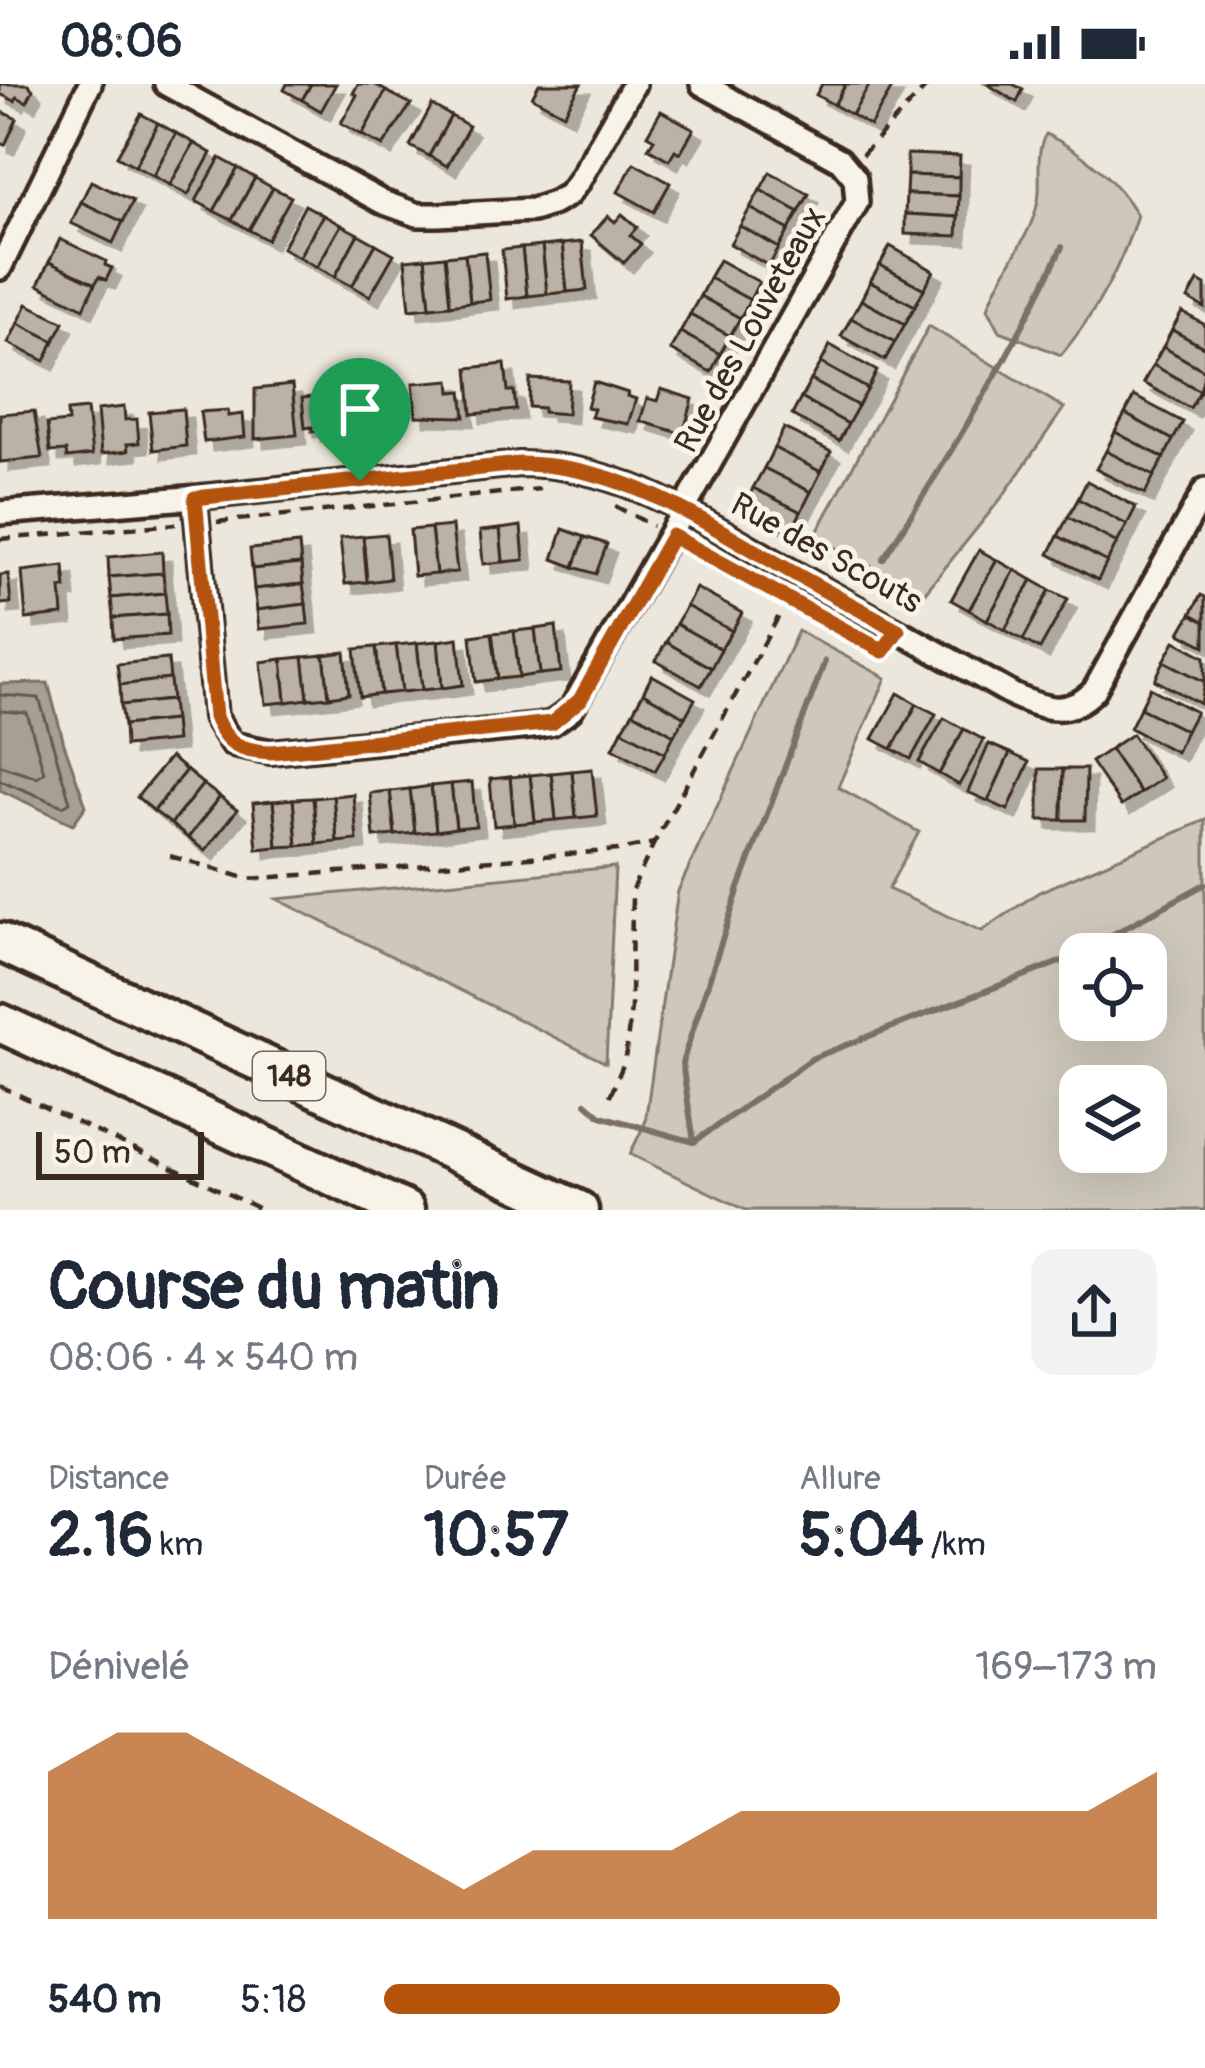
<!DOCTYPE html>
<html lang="fr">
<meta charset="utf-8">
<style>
:root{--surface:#fff;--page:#f2f2f3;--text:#1f2937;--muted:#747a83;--accent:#b45309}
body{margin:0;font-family:Pangolin,sans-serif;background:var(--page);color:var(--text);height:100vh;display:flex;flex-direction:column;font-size:45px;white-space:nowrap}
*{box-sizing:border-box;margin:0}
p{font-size:39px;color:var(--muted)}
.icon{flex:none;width:66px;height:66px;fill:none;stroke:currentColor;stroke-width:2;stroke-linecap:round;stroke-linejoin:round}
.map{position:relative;height:1126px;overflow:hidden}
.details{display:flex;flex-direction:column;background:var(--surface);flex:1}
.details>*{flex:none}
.fabs{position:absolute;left:1059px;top:849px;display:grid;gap:24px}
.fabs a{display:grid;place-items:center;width:108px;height:108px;border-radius:24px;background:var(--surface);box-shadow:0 12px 48px #0002;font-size:60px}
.scale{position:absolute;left:36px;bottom:30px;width:168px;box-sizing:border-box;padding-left:12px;border:6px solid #3b2a1e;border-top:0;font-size:33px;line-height:42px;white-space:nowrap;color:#3b2a1e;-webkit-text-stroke:9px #f7f3e8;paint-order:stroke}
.pin{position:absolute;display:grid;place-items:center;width:102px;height:102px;color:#fff;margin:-123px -51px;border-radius:50% 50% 50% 0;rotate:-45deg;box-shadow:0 0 12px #0007}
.pin .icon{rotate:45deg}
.round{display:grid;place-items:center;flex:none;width:126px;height:126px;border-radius:24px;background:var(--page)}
.headline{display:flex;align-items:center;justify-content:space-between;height:204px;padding:0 48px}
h1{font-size:66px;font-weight:800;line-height:90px}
.stats{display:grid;grid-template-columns:repeat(3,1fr);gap:18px;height:204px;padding:12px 48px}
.stats div{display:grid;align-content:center}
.stats b{font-size:60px;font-weight:800}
.stats small{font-size:33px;font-weight:400}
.stats p{font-size:33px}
.chart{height:336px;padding:24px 48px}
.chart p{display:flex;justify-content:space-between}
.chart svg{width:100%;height:216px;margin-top:12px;fill:var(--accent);opacity:.7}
ul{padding:0 48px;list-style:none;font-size:39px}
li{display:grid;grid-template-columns:192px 144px 1fr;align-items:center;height:90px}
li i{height:30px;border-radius:15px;background:var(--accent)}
.status{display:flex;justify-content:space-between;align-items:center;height:84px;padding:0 60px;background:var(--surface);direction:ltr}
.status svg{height:33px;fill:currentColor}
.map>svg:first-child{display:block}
.green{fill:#cec8bc;stroke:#84796d;stroke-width:3;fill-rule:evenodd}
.water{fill:#a89f93;stroke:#7c7064;stroke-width:3}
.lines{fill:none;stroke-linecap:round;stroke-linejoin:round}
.shore{stroke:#67594d;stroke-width:3}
.stream{stroke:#7c7064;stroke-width:6}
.building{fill:#bab2a7;stroke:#3b2a1e;stroke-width:3;filter:url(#shadow)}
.minor-casing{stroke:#3b2a1e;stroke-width:30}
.trunk-casing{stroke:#3b2a1e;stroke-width:45}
.path{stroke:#3b2a1e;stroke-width:4.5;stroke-dasharray:12 9;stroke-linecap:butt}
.minor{stroke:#f7f3e8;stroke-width:21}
.trunk{stroke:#f7f3e8;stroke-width:36}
.route-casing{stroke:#fff;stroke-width:24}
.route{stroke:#b45309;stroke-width:15}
.labels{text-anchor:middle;stroke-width:10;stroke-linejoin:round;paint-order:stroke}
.shield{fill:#f7f3e8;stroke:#73665b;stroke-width:3}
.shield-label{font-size:30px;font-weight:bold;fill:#3b2a1e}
.street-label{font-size:33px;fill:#3b2a1e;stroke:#f7f3e8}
</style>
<div class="status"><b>08:06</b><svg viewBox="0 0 49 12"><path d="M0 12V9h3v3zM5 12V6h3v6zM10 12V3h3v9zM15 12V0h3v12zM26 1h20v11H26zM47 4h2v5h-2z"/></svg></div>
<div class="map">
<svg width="1205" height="1126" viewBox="0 0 1205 1126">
<defs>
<filter id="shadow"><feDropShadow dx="9" dy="9" stdDeviation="0" flood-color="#0004"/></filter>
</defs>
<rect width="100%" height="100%" fill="#ece7dc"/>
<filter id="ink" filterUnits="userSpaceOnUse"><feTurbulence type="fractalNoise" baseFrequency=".00833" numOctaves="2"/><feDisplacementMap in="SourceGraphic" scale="24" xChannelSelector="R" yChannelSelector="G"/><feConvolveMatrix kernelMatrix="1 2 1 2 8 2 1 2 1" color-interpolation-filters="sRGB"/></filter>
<g filter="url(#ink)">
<!-- green -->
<g class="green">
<path d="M 1046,50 C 1084,69 1115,94 1137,131 C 1121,183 1096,229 1061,271 L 1000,247 L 988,224 C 1000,187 1031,154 1038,117 C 1042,94 1034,69 1046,50 Z"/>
<path d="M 929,242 L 1064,324 L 1003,412 L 923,511 L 815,452 Z"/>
<path d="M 798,547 L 886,594 L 838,703 L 919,748 L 888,805 L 982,847 L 1039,808 L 1205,736 L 1205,1126 L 746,1126 L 630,1070 L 645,1039 L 678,807 ZM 1146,870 L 1146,936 L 1080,936 L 1080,870 ZM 1146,1002 L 1146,1068 L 1080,1068 L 1080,1002 Z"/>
<path d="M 615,783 L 606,979 L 277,815 Z"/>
</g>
<!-- water -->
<path class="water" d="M 48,599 L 64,660 L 86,722 L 73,740 L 0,706 L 0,600 Z"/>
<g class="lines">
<!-- shore -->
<g class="shore">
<path d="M 0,611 L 39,614 L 70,718 L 63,722 L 0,696"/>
<path d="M 0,627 L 27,629 L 44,688 L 37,693 L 0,681"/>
</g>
<!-- stream -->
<g class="stream">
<path d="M 883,475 C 948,374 1011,272 1062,163"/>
<path d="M 586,1019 L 601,1032 L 694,1058 L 813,974 L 1070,874 L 1205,800"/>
<path d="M 694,1058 L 682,979 L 739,804 L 825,577"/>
</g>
</g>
<!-- building -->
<g class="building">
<path d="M 0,0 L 28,0 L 33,6 L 27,18 L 17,13 L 15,17 L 0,10 Z"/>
<path d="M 287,0 L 311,0 L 302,16 L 284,6 Z"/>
<path d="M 311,0 L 336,0 L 321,27 L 302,16 Z"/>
<path d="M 358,0 L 374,0 L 386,7 L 362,51 L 341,39 L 357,11 L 353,9 Z"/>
<path d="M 539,0 L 581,0 L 564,30 L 532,13 Z"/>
<path d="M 822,0 L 846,0 L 834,21 L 816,11 Z"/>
<path d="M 846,0 L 870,0 L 852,31 L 834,21 Z"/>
<path d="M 870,0 L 894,1 L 870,42 L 852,31 Z"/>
<path d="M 987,0 L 1012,0 L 1023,5 L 1017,18 Z"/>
<path d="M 386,7 L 411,20 L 383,62 L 362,51 Z"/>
<path d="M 432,21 L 451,32 L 429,72 L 410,62 Z"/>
<path d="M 0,27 L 17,35 L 5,61 L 0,59 Z"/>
<path d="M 661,27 L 694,45 L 680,69 L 675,66 L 669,76 L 648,64 L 654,55 L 647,51 Z"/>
<path d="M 141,30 L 158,39 L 135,82 L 117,72 Z"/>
<path d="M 451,32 L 469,42 L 447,82 L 429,72 Z"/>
<path d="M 158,39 L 176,49 L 153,92 L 135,82 Z"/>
<path d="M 176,49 L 194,59 L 170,101 L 153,92 Z"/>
<path d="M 194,59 L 211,69 L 188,111 L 170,101 Z"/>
<path d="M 907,70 L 960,72 L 959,93 L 907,91 Z"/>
<path d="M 220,74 L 238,84 L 214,127 L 196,117 Z"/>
<path d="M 634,79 L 670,99 L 654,128 L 618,108 Z"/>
<path d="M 238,84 L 255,94 L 232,136 L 214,127 Z"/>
<path d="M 770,88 L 809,110 L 799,128 L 760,106 Z"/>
<path d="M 907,91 L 959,93 L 959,112 L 906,110 Z"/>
<path d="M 255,94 L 273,104 L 249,146 L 232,136 Z"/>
<path d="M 91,97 L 133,117 L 123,138 L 81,118 Z"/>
<path d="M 273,104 L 291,113 L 267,156 L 249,146 Z"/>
<path d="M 760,106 L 799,128 L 789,146 L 750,124 Z"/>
<path d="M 906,110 L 959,112 L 958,133 L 905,130 Z"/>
<path d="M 81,118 L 123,138 L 113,159 L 71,139 Z"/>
<path d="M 305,121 L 323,131 L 299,173 L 282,164 Z"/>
<path d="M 750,124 L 789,146 L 779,164 L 740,142 Z"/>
<path d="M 622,130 L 637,143 L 630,151 L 641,160 L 624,179 L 591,151 L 608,132 L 615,138 Z"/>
<path d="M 905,130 L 958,133 L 957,152 L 905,150 Z"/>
<path d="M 323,131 L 341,141 L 317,183 L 299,173 Z"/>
<path d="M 341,141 L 358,150 L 335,193 L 317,183 Z"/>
<path d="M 740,142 L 779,164 L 769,182 L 730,160 Z"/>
<path d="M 358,150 L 376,160 L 352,202 L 335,193 Z"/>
<path d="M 60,155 L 106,177 L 105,181 L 112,184 L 106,196 L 99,193 L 95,200 L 49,178 Z"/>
<path d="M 582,158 L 587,206 L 567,208 L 562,160 Z"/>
<path d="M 376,160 L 394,170 L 370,212 L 352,202 Z"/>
<path d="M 562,160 L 567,208 L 547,210 L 542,162 Z"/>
<path d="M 542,162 L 547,210 L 527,212 L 522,164 Z"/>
<path d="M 890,162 L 934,187 L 924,205 L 880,181 Z"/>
<path d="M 522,164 L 527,212 L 507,215 L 502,166 Z"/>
<path d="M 485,168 L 490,216 L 470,218 L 465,170 Z"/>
<path d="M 465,170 L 470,218 L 450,221 L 445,172 Z"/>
<path d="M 445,172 L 450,221 L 430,223 L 425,174 Z"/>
<path d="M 425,174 L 430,223 L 410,225 L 405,176 Z"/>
<path d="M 719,176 L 759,198 L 750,216 L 709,194 Z"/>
<path d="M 49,178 L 95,200 L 84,224 L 38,201 Z"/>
<path d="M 880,181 L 924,205 L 915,222 L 870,198 Z"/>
<path d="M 709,194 L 750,216 L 740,234 L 700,212 Z"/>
<path d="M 1198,197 L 1205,201 L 1205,224 L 1188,215 Z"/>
<path d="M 870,198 L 915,222 L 905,240 L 861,216 Z"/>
<path d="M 700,212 L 740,234 L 730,252 L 690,230 Z"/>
<path d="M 861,216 L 905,240 L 895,258 L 851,234 Z"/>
<path d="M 27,220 L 64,238 L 54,257 L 18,239 Z"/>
<path d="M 1182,228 L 1205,241 L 1205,264 L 1172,246 Z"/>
<path d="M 690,230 L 730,252 L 720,270 L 680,248 Z"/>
<path d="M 851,234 L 895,258 L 885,276 L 841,252 Z"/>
<path d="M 18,239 L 54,257 L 45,277 L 8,259 Z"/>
<path d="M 1172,246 L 1205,264 L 1205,287 L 1163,263 Z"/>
<path d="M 680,248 L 720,270 L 711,288 L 670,266 Z"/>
<path d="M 830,261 L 877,287 L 868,305 L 821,279 Z"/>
<path d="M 1163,263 L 1205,287 L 1200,307 L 1153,281 Z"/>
<path d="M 821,279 L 868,305 L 858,322 L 811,296 Z"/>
<path d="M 505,280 L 508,307 L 514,307 L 516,326 L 472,330 L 468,284 Z"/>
<path d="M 1153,281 L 1200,307 L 1190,324 L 1143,299 Z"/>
<path d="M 530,295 L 569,297 L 567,330 L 543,328 L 543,324 L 529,323 Z"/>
<path d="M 450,296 L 451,308 L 462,307 L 465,333 L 416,332 L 413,299 Z"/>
<path d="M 811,296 L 858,322 L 848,340 L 801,314 Z"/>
<path d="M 594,298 L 628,309 L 627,312 L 636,315 L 628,340 L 591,333 L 594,325 L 587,323 Z"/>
<path d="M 292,301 L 297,351 L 255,355 L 255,305 Z"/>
<path d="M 389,303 L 393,341 L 357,345 L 353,306 Z"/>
<path d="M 661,305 L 693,315 L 683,350 L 640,337 L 647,314 L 657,317 Z"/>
<path d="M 339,310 L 340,321 L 346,320 L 348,341 L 312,348 L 312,343 L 305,344 L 302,314 Z"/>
<path d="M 1134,312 L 1183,338 L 1173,356 L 1125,330 Z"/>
<path d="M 801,314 L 848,340 L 839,357 L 792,331 Z"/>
<path d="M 124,323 L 125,336 L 137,335 L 139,359 L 127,360 L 128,367 L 101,370 L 97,326 Z"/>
<path d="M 87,325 L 92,371 L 67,374 L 66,367 L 50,368 L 47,340 L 68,338 L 67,327 Z"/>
<path d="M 183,325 L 186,362 L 153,366 L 149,328 Z"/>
<path d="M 228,326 L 228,332 L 243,330 L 245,353 L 204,358 L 200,328 Z"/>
<path d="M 34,327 L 42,374 L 0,378 L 0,330 Z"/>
<path d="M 1125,330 L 1173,356 L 1164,374 L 1115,348 Z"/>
<path d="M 784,344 L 831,368 L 821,388 L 774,364 Z"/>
<path d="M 1115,348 L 1164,374 L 1154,392 L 1106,367 Z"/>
<path d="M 774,364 L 821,388 L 811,408 L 764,384 Z"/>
<path d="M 1106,367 L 1154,392 L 1145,410 L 1096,385 Z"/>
<path d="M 764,384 L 811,408 L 801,428 L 753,404 Z"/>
<path d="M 1087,397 L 1136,423 L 1127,441 L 1078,415 Z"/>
<path d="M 753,404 L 801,428 L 791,448 L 744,424 Z"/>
<path d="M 1078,415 L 1127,441 L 1117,459 L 1068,433 Z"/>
<path d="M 1068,433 L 1117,459 L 1107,478 L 1058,452 Z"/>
<path d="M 452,442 L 457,488 L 436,490 L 431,444 Z"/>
<path d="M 521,442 L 524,476 L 503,478 L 500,445 Z"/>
<path d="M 431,444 L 436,490 L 414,492 L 410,446 Z"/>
<path d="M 500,445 L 503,478 L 483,480 L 480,447 Z"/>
<path d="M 563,445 L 585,453 L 574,483 L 553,475 Z"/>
<path d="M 386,450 L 390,495 L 367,498 L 363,452 Z"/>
<path d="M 363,452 L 367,498 L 345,500 L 340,454 Z"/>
<path d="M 1058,452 L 1107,478 L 1098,496 L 1049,470 Z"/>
<path d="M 585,453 L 607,460 L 596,490 L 574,483 Z"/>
<path d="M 299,460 L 301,480 L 252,485 L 250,465 Z"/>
<path d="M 979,466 L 997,476 L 969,526 L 951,516 Z"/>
<path d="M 162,468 L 163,489 L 109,493 L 108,473 Z"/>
<path d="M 997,476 L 1015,486 L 987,536 L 969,526 Z"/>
<path d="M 301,480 L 303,500 L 254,505 L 252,485 Z"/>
<path d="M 64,482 L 66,504 L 61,504 L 63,531 L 26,535 L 22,487 Z"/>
<path d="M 1015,486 L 1032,496 L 1005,546 L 987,536 Z"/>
<path d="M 163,489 L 165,509 L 111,514 L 109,493 Z"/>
<path d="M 8,490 L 11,519 L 0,520 L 0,491 Z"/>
<path d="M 1032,496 L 1050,506 L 1023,556 L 1005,546 Z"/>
<path d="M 303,500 L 306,520 L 257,526 L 254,505 Z"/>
<path d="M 696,504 L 742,529 L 732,547 L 686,522 Z"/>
<path d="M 1050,506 L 1068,515 L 1040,565 L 1023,556 Z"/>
<path d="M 165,509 L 167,530 L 113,534 L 111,514 Z"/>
<path d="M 1201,511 L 1205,513 L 1205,538 L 1191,530 Z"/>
<path d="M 306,520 L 308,540 L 259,545 L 257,526 Z"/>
<path d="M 686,522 L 732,547 L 721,565 L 676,540 Z"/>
<path d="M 167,530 L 168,551 L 114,555 L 113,534 Z"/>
<path d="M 1191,530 L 1205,538 L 1205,562 L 1180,549 Z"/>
<path d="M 676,540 L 721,565 L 711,584 L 666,558 Z"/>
<path d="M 556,542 L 561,588 L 540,590 L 535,545 Z"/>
<path d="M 535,545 L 540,590 L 519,593 L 514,547 Z"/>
<path d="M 514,547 L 519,593 L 498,595 L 492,549 Z"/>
<path d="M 492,549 L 498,595 L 476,598 L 471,552 Z"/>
<path d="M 458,554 L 463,601 L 442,604 L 438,557 Z"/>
<path d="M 438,557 L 442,604 L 422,606 L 417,559 Z"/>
<path d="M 1175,557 L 1205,573 L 1205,598 L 1164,577 Z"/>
<path d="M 666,558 L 711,584 L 701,602 L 656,577 Z"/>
<path d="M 417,559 L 422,606 L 402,608 L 396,561 Z"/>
<path d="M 396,561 L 402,608 L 381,610 L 376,563 Z"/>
<path d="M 376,563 L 381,610 L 360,613 L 355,565 Z"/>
<path d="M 345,568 L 349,610 L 329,613 L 324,571 Z"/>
<path d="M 324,571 L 329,613 L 308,615 L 303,573 Z"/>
<path d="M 303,573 L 308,615 L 286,618 L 282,575 Z"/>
<path d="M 168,575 L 170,595 L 120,601 L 117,580 Z"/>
<path d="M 282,575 L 286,618 L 266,620 L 261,578 Z"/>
<path d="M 1164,577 L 1205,598 L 1201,620 L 1155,596 Z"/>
<path d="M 652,591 L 695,615 L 685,633 L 643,609 Z"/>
<path d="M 170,595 L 172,616 L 121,621 L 120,601 Z"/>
<path d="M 1150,604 L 1196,628 L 1186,647 L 1140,624 Z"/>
<path d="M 643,609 L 685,633 L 674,651 L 633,628 Z"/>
<path d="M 898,609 L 917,620 L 892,665 L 873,655 Z"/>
<path d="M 172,616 L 174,636 L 124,641 L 121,621 Z"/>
<path d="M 917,620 L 936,630 L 911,675 L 892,665 Z"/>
<path d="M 1140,624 L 1186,647 L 1176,668 L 1130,644 Z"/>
<path d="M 633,628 L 674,651 L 665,669 L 622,646 Z"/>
<path d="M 944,634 L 964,645 L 939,690 L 919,678 Z"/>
<path d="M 174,636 L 176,657 L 125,662 L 124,641 Z"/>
<path d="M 964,645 L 984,656 L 959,701 L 939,690 Z"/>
<path d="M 622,646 L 665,669 L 655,687 L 613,664 Z"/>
<path d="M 1132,650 L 1162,694 L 1140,709 L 1110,665 Z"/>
<path d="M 989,660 L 1010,669 L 988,717 L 968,708 Z"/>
<path d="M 1110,665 L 1140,709 L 1121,722 L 1091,678 Z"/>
<path d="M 1010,669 L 1029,678 L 1008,726 L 988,717 Z"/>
<path d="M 170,673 L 186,686 L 154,727 L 137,713 Z"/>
<path d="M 592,685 L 597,732 L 576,734 L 572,687 Z"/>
<path d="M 1039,685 L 1063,685 L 1062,736 L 1039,736 Z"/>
<path d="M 1063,685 L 1086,685 L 1085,736 L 1062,736 Z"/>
<path d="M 186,686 L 203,700 L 171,740 L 154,727 Z"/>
<path d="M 572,687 L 576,734 L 556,736 L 551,689 Z"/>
<path d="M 551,689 L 556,736 L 535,738 L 530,691 Z"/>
<path d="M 530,691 L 535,738 L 514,740 L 510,693 Z"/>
<path d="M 510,693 L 514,740 L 494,742 L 490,695 Z"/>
<path d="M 472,698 L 476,742 L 456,744 L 451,700 Z"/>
<path d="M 203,700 L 220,713 L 188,754 L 171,740 Z"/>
<path d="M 451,700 L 456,744 L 436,747 L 431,702 Z"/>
<path d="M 431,702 L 436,747 L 415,749 L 410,705 Z"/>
<path d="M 410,705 L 415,749 L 395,751 L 390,707 Z"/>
<path d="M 390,707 L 395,751 L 374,753 L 370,709 Z"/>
<path d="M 353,710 L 357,756 L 337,758 L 333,712 Z"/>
<path d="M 333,712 L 337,758 L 317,760 L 313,714 Z"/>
<path d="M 220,713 L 237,726 L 205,767 L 188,754 Z"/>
<path d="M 313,714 L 317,760 L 297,762 L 293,715 Z"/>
<path d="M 293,715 L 297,762 L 277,763 L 273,717 Z"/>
<path d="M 273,717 L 277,763 L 257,765 L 253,719 Z"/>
</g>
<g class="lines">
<!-- minor casing -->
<g class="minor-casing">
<g id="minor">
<path d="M 166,0 L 382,118 L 418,131 L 438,131 L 533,126 L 554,119 L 568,111 L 579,97 L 634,0"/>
<path d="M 0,184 L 90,0"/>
<path d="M 195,414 L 215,633 L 232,660 L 271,668 L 538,642 L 552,639 L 571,626 L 857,118 L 855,94 L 840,76 L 702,0"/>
<path d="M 0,429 L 200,413 L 520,380 C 625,380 710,442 798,491 C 870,532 943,571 1015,612 C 1045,625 1068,633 1094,607 L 1205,406"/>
</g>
</g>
<!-- trunk casing -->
<g class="trunk-casing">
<g id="trunk">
<path d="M 0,858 L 579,1126"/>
<path d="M 0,939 L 405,1126"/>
</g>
</g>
<!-- path -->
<g class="path">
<path d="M 862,71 L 929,0"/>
<path d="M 615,422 L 653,442"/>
<path d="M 217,438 L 540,405"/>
<path d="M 0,455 L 176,440"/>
<path d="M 689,462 L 884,565"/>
<path d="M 170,772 L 249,795 L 620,766 L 654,759 L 786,519"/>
<path d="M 0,1002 L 262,1126"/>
<path d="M 610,1012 L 625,976 L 631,924 L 632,806 L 654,759"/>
</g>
<!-- minor -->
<use href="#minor" class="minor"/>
<!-- trunk -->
<use href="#trunk" class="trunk"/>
</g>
</g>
<g class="lines" filter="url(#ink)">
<!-- route casing -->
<g class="route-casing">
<path id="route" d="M 520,380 C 617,380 695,432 776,479 C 816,502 857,524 898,546 L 883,567 L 672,452 L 580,616 L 552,639 L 271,668 C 242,667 226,661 215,633 L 195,414 Z"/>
</g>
<!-- route -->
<use href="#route" class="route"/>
</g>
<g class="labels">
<!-- shield labels -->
<rect class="shield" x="253" y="968" width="72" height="48" rx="9"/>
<g class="shield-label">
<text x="289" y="1002">148</text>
</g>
<!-- street labels -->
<g class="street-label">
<text transform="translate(749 245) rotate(-61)" y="12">Rue des Louveteaux</text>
<text transform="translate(827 468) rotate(29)" y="12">Rue des Scouts</text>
</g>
</g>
</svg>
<div class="fabs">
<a><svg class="icon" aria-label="locate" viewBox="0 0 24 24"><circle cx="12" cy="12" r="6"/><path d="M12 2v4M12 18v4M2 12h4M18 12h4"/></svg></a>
<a><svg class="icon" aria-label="layers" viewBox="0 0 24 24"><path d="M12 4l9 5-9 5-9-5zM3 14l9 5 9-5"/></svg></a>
</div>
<div class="scale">50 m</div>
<div class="pin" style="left:360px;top:397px;background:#1e9e55"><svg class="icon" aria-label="arrive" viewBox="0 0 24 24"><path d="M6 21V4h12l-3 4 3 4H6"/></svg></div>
</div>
<section class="details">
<div class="headline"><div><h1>Course du matin</h1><p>08:06 · 4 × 540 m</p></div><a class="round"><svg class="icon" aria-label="share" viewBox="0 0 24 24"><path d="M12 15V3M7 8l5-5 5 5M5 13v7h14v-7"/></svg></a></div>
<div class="stats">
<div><p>Distance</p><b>2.16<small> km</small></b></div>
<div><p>Durée</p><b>10:57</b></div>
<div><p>Allure</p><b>5:04<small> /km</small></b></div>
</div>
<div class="chart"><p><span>Dénivelé</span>169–173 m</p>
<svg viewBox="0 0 160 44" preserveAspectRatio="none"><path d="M0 44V14L10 6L20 6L30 14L40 22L50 30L60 38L70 30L80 30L90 30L100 22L110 22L120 22L130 22L140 22L150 22L160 14V44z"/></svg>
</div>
<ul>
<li><b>540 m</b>5:18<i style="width:59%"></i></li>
</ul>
</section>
